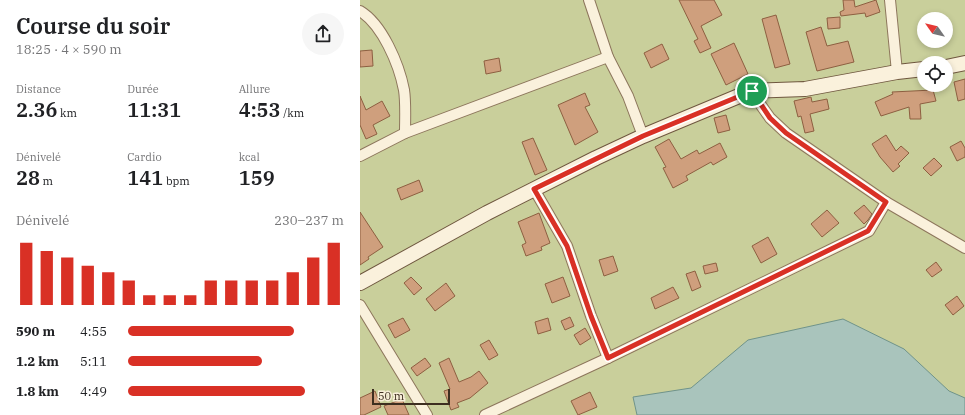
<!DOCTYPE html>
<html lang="fr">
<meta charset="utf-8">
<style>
:root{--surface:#fff;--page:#f6f6f6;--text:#202124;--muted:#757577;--accent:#d93025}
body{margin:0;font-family:"IBM Plex Serif",serif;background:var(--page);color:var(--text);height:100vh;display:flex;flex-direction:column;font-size:15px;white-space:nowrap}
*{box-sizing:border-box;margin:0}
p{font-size:13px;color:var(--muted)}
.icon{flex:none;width:22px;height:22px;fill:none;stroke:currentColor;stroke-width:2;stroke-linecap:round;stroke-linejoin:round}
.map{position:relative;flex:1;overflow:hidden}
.drawer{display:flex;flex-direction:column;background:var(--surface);width:360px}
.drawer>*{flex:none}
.needle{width:26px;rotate:304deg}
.fabs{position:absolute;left:557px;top:12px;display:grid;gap:8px}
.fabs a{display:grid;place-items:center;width:36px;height:36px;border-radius:50%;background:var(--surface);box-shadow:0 2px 6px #0003;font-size:20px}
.scale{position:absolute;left:12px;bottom:10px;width:78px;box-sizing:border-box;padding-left:4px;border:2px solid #3d2e20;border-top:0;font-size:11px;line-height:14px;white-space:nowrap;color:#3d2e20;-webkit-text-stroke:3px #f7eed8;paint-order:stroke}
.pin{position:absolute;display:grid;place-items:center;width:34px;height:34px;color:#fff;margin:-17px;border:2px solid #fff;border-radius:50%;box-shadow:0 1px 4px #0007}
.round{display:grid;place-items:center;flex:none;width:42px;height:42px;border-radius:21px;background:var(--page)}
.headline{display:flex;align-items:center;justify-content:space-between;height:68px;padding:0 16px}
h1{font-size:22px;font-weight:600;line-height:30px}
.metrics{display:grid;grid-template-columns:repeat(3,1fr);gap:6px;height:68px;padding:4px 16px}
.metrics div{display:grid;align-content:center}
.metrics b{font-size:20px;font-weight:600}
.metrics small{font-size:11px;font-weight:400}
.metrics p{font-size:11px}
.chart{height:112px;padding:8px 16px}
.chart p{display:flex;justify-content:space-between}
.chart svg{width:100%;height:72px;margin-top:4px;stroke:var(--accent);stroke-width:6}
ul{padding:0 16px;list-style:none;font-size:13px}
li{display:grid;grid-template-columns:64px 48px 1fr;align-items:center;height:30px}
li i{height:10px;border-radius:5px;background:var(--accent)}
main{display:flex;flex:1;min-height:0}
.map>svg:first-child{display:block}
.green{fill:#c9cf9b;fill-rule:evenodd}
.water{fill:#a9c4bc;stroke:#6f938a}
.building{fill:#cf9f7d;stroke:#8d5f41}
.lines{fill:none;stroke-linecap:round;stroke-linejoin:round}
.street-casing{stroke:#8d765c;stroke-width:12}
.secondary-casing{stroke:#6f573f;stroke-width:16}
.street{stroke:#faf1dc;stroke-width:10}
.secondary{stroke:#faf1dc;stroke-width:14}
.route-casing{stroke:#fff;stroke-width:8}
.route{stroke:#d93025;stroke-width:5}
</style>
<main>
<section class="drawer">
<div class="headline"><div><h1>Course du soir</h1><p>18:25 · 4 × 590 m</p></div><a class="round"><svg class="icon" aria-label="share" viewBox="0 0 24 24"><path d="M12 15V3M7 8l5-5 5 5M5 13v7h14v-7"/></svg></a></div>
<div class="metrics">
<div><p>Distance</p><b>2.36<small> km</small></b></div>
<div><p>Durée</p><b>11:31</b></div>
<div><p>Allure</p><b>4:53<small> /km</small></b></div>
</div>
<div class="metrics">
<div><p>Dénivelé</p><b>28<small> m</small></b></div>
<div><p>Cardio</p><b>141<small> bpm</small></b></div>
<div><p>kcal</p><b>159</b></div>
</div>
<div class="chart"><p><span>Dénivelé</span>230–237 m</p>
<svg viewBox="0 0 160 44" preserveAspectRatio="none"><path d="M5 44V6M15 44V11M25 44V15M35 44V20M45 44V24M55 44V29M65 44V38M75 44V38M85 44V38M95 44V29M105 44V29M115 44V29M125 44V29M135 44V24M145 44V15M155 44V6"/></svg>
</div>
<ul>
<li><b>590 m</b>4:55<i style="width:77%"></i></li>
<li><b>1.2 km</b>5:11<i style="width:62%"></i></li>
<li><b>1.8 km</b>4:49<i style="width:82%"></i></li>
</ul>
</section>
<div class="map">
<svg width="605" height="415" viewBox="0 0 605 415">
<rect width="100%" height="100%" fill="#f0e4c8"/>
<!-- green -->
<path class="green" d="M 0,0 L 605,0 L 605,415 L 0,415 ZM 564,19 L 586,19 L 586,41 L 564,41 ZM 564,63 L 586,63 L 586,85 L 564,85 Z"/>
<!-- water -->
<path class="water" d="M 483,319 L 544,349 L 589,391 L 605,398 L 605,415 L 277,415 L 273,397 L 331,388 L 388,340 Z"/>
<!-- building -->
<g class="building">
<path d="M 319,0 L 354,0 L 362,15 L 341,26 L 351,48 L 340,53 L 334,41 L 338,39 Z"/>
<path d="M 483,0 L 494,0 L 495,7 L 516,0 L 520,12 L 506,17 L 505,13 L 481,16 L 480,12 L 484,10 Z"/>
<path d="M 416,15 L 430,64 L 415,68 L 402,19 Z"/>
<path d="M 480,17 L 480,28 L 468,29 L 467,18 Z"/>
<path d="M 461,27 L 467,46 L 488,41 L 494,62 L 457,71 L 446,32 Z"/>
<path d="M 374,43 L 388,74 L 366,85 L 351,54 Z"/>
<path d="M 302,44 L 309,59 L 291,68 L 284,53 Z"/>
<path d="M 12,50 L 13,66 L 0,67 L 0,51 Z"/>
<path d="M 139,58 L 141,71 L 126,74 L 124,61 Z"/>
<path d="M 605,79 L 605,99 L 598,101 L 594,82 Z"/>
<path d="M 573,90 L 576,101 L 560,104 L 561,119 L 550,119 L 549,107 L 521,116 L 515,102 L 533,94 L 532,92 Z"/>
<path d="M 225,93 L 230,105 L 225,107 L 238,132 L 215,145 L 198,105 Z"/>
<path d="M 0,96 L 6,110 L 22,101 L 30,116 L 13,125 L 17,134 L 6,139 L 0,125 Z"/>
<path d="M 451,97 L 452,102 L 467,99 L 469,109 L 450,114 L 454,131 L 445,133 L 441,116 L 438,117 L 434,101 Z"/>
<path d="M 366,115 L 370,130 L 358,133 L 354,118 Z"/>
<path d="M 526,135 L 536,151 L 541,146 L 549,153 L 538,164 L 540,166 L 533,172 L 520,157 L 512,144 Z"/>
<path d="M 173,138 L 187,170 L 175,175 L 162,142 Z"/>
<path d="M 309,139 L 321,159 L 337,150 L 339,154 L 360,143 L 367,157 L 353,165 L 351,162 L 326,176 L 328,180 L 313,188 L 303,168 L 306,167 L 295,147 Z"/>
<path d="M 601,141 L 605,148 L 605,157 L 597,161 L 590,147 Z"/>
<path d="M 574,158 L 582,166 L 571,176 L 563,168 Z"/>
<path d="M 59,180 L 63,191 L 41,200 L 37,189 Z"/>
<path d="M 504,205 L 512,214 L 508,220 L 504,224 L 494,213 Z"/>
<path d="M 467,210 L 479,223 L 462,237 L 451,224 Z"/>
<path d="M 0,212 L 23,247 L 8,257 L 9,259 L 0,265 Z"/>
<path d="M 179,213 L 190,243 L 181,247 L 182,250 L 166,256 L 162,245 L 166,243 L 158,222 Z"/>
<path d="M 408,237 L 417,254 L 401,263 L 392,246 Z"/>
<path d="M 253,256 L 258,271 L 244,276 L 239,260 Z"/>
<path d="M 576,262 L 582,270 L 572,277 L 566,270 Z"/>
<path d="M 356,263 L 358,271 L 345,274 L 343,266 Z"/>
<path d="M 335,271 L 341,287 L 332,291 L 326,274 Z"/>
<path d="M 51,277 L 62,288 L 54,295 L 44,283 Z"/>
<path d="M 203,277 L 210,296 L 192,303 L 185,284 Z"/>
<path d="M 86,283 L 95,296 L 75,311 L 66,299 Z"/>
<path d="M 313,287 L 319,298 L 295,309 L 291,298 Z"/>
<path d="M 597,296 L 604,306 L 593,315 L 585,305 Z"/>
<path d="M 210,317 L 214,326 L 205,330 L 201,321 Z"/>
<path d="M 43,318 L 50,330 L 35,338 L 28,325 Z"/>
<path d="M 188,318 L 191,330 L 178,334 L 175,322 Z"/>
<path d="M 225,328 L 231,338 L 220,345 L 214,335 Z"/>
<path d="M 129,340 L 138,355 L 129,360 L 120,345 Z"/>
<path d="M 65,358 L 71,366 L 57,376 L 51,368 Z"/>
<path d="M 89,358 L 99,382 L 111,377 L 119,371 L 128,383 L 110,398 L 97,403 L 99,407 L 91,410 L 84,391 L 90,389 L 79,363 Z"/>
<path d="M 15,391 L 21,407 L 4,415 L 0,415 L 0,398 Z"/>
<path d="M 230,392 L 237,407 L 218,415 L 211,401 Z"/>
<path d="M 42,399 L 49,415 L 28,415 L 24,406 Z"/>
</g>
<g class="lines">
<!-- street casing -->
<g class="street-casing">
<g id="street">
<path d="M 229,0 L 248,57 L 268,96 L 283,136"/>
<path d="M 530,0 L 537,72"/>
<path d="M 0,11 C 22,24 39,64 44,90 C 46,103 45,119 45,133"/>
<path d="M 391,91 L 410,118 L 426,133 L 526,202 L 605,248"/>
<path d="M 0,156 L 45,133 L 248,57"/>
<path d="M 174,189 L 207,246 L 231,316 L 248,358"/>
<path d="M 0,305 L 67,415"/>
<path d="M 125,415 L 248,358 L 509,231 L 526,202"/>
</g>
</g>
<!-- secondary casing -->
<g class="secondary-casing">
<g id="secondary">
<path d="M 586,67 L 605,63"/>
<path d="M 0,283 L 127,213 L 236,158 L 283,136 L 391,91 L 445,89 L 537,72 L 564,69"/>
</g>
</g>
<!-- street -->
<use href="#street" class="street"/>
<!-- secondary -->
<use href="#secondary" class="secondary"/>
</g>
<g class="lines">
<!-- route casing -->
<g class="route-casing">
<path id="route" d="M 392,91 L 410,118 L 426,133 L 526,202 L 508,231 L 248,358 L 231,316 L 207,246 L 174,189 L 283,136 Z"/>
</g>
<!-- route -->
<use href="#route" class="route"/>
</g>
</svg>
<div class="fabs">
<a><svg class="needle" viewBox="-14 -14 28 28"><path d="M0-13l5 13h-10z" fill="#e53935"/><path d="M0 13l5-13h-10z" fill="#757577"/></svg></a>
<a><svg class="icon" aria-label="locate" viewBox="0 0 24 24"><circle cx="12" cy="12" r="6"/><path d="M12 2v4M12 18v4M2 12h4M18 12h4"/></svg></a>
</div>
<div class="scale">50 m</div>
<div class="pin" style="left:392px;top:91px;background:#1e9e55"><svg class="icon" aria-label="arrive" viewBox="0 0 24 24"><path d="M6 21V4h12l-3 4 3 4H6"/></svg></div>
</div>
</main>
